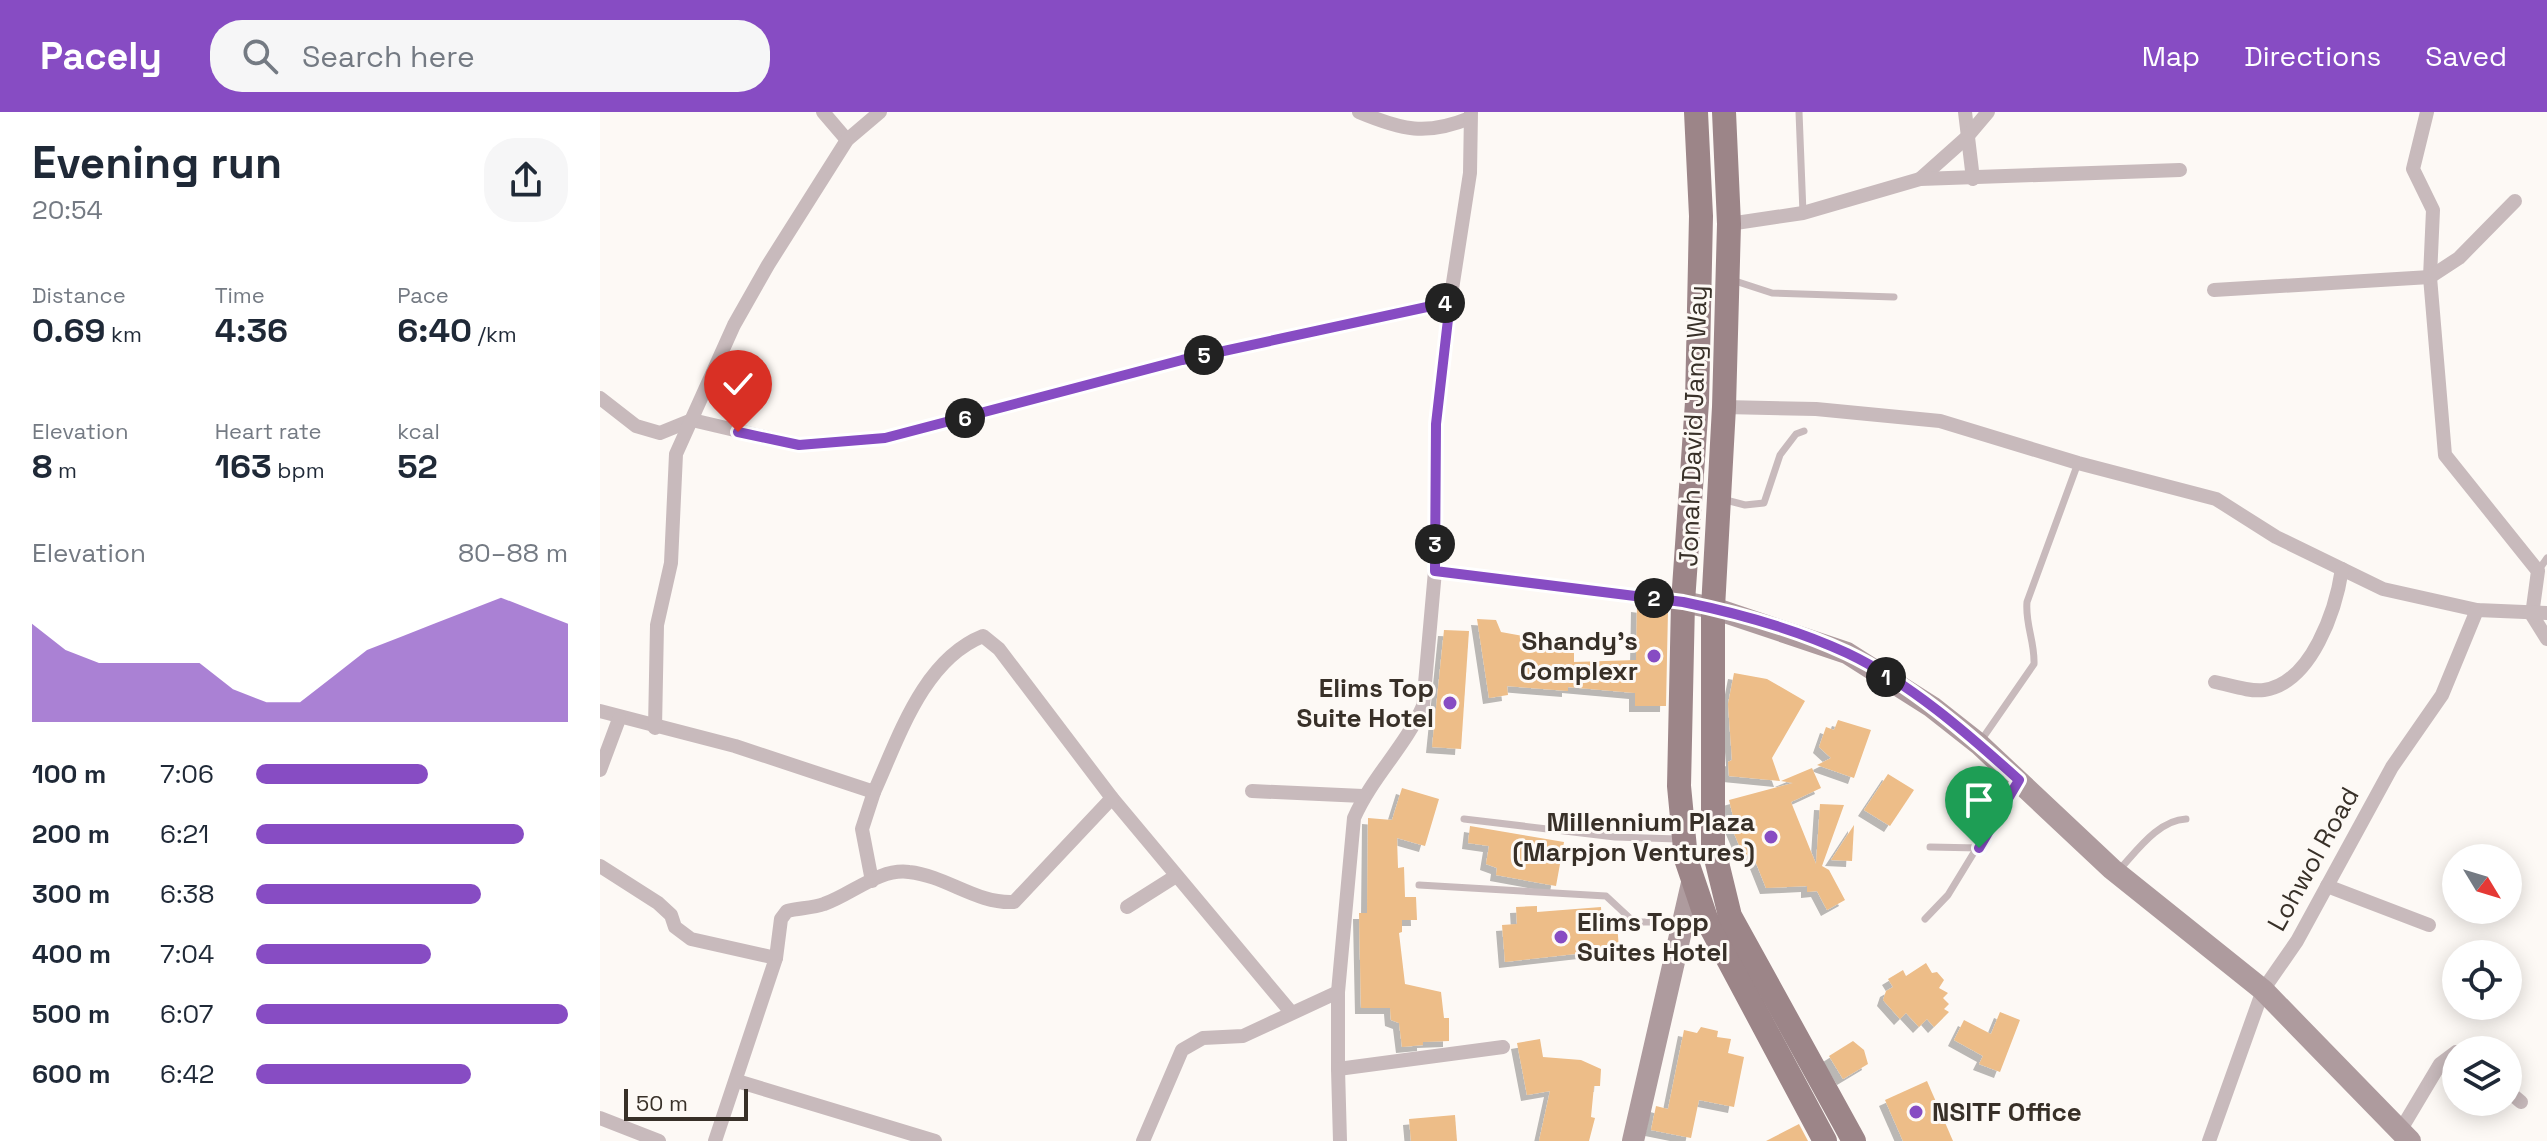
<!DOCTYPE html>
<meta charset="utf-8">
<style>
:root{--surface:#fff;--page:#f6f6f7;--text:#1f2937;--muted:#747a83;--accent:#874cc3}
body{margin:0;font-family:"Space Grotesk",sans-serif;background:var(--page);color:var(--text);height:100vh;display:flex;flex-direction:column;font-size:30px;white-space:nowrap}
*{box-sizing:border-box;margin:0}
p{font-size:26px;color:var(--muted)}
.icon{flex:none;width:44px;height:44px;fill:none;stroke:currentColor;stroke-width:2;stroke-linecap:round;stroke-linejoin:round}
.map{position:relative;flex:1;overflow:hidden}
.sheet{display:flex;flex-direction:column;background:var(--surface);width:600px}
.sheet>*{flex:none}
.needle{width:52px;rotate:128deg}
.tools{position:absolute;left:1842px;top:732px;display:grid;gap:16px}
.tools a{display:grid;place-items:center;width:80px;height:80px;border-radius:50%;background:var(--surface);box-shadow:0 4px 20px #0003;font-size:40px}
.scale{position:absolute;left:24px;bottom:20px;width:124px;box-sizing:border-box;padding-left:8px;border:4px solid #383028;border-top:0;font-size:22px;line-height:28px;white-space:nowrap;color:#383028;-webkit-text-stroke:6px #fdf9f5;paint-order:stroke}
.pin{position:absolute;display:grid;place-items:center;width:68px;height:68px;color:#fff;margin:-82px -34px;border-radius:50% 50% 50% 0;rotate:-45deg;box-shadow:0 0 8px #0007}
.pin .icon{rotate:45deg}
.km{position:absolute;width:40px;height:40px;margin:-20px;border-radius:50%;background:#222;color:#fff;font-size:22px;line-height:40px;text-align:center}
.round{display:grid;place-items:center;flex:none;width:84px;height:84px;border-radius:32px;background:var(--page)}
.head{display:flex;align-items:center;justify-content:space-between;height:136px;padding:0 32px}
h1{font-size:44px;font-weight:800;line-height:60px}
.metrics{display:grid;grid-template-columns:repeat(3,1fr);gap:12px;height:136px;padding:8px 32px}
.metrics div{display:grid;align-content:center}
.metrics b{font-size:34px;font-weight:800}
.metrics small{font-size:22px;font-weight:400}
.metrics p{font-size:22px}
.chart{height:224px;padding:16px 32px}
.chart p{display:flex;justify-content:space-between}
.chart svg{width:100%;height:144px;margin-top:8px;fill:var(--accent);opacity:.7}
ul{padding:0 32px;list-style:none;font-size:26px}
li{display:grid;grid-template-columns:128px 96px 1fr;align-items:center;height:60px}
li i{height:20px;border-radius:10px;background:var(--accent)}
header{display:flex;align-items:center;gap:48px;box-sizing:border-box;height:112px;padding:0 40px;background:var(--accent);color:#fff}
header strong{font-size:38px}
nav{display:flex;gap:44px;margin-inline-start:auto;font-size:28px}
.search{width:560px;height:72px;background:var(--page);display:flex;align-items:center;gap:20px;box-sizing:border-box;padding:0 28px;border-radius:32px;color:var(--muted);font-size:30px}
main{display:flex;flex:1;min-height:0}
.map>svg:first-child{display:block}
.building{fill:#edbd88;filter:url(#shadow)}
.lines{fill:none;stroke-linecap:round;stroke-linejoin:round}
.lane{stroke:#c8babc;stroke-width:7}
.street{stroke:#c8babc;stroke-width:14}
.secondary{stroke:#ae9b9e;stroke-width:22}
.primary{stroke:#9c8588;stroke-width:24}
.route-casing{stroke:#fff;stroke-width:16}
.route{stroke:#874cc3;stroke-width:10}
.poi-dot{fill:#874cc3;stroke:#fdf9f5;stroke-width:3}
.labels{text-anchor:middle;stroke-width:6;stroke-linejoin:round;paint-order:stroke}
.street-label{font-size:26px;fill:#383028;stroke:#fdf9f5}
.poi-label{font-size:26px;font-weight:bold;fill:#383028;stroke:#fdf9f5;text-anchor:end}
</style>
<header>
<strong>Pacely</strong>
<div class="search"><svg class="icon" aria-label="search" viewBox="0 0 24 24"><circle cx="10" cy="10" r="6"/><path d="M15 15l6 6"/></svg>Search here</div>
<nav><a>Map</a><a>Directions</a><a>Saved</a></nav>
</header>
<main>
<section class="sheet">
<div class="head"><div><h1>Evening run</h1><p>20:54</p></div><a class="round"><svg class="icon" aria-label="share" viewBox="0 0 24 24"><path d="M12 15V3M7 8l5-5 5 5M5 13v7h14v-7"/></svg></a></div>
<div class="metrics">
<div><p>Distance</p><b>0.69<small> km</small></b></div>
<div><p>Time</p><b>4:36</b></div>
<div><p>Pace</p><b>6:40<small> /km</small></b></div>
</div>
<div class="metrics">
<div><p>Elevation</p><b>8<small> m</small></b></div>
<div><p>Heart rate</p><b>163<small> bpm</small></b></div>
<div><p>kcal</p><b>52</b></div>
</div>
<div class="chart"><p><span>Elevation</span>80–88 m</p>
<svg viewBox="0 0 160 44" preserveAspectRatio="none"><path d="M0 44V14L10 22L20 26L30 26L40 26L50 26L60 34L70 38L80 38L90 30L100 22L110 18L120 14L130 10L140 6L150 10L160 14V44z"/></svg>
</div>
<ul>
<li><b>100 m</b>7:06<i style="width:55%"></i></li>
<li><b>200 m</b>6:21<i style="width:86%"></i></li>
<li><b>300 m</b>6:38<i style="width:72%"></i></li>
<li><b>400 m</b>7:04<i style="width:56%"></i></li>
<li><b>500 m</b>6:07<i style="width:100%"></i></li>
<li><b>600 m</b>6:42<i style="width:69%"></i></li>
</ul>
</section>
<div class="map">
<svg width="1947" height="1029" viewBox="0 0 1947 1029">
<defs>
<filter id="shadow"><feDropShadow dx="-6" dy="6" stdDeviation="0" flood-color="#0004"/></filter>
</defs>
<rect width="100%" height="100%" fill="#fdf9f5"/>
<!-- building -->
<g class="building">
<path d="M 1037,494 L 1068,498 L 1066,594 L 1035,594 L 1035,581 L 968,575 L 968,579 L 907,574 L 908,583 L 889,586 L 877,507 L 896,508 L 901,520 L 923,524 L 947,523 L 952,531 L 962,530 L 974,536 L 974,550 L 1036,548 Z"/>
<path d="M 844,518 L 869,519 L 861,637 L 832,635 Z"/>
<path d="M 1134,561 L 1167,567 L 1205,589 L 1172,646 L 1180,669 L 1129,664 L 1128,650 L 1132,648 L 1128,592 Z"/>
<path d="M 1238,608 L 1271,618 L 1254,666 L 1217,653 L 1231,646 L 1219,635 L 1226,615 L 1234,618 Z"/>
<path d="M 1212,656 L 1221,676 L 1191,690 L 1216,752 L 1220,692 L 1244,693 L 1222,754 L 1229,758 L 1245,788 L 1227,798 L 1217,779 L 1207,780 L 1207,774 L 1166,776 L 1152,741 L 1144,745 L 1131,714 L 1135,712 L 1129,688 L 1193,671 L 1181,669 Z"/>
<path d="M 1288,662 L 1314,678 L 1290,714 L 1264,698 Z"/>
<path d="M 802,676 L 839,687 L 825,734 L 797,726 L 798,756 L 804,755 L 805,785 L 816,785 L 817,808 L 802,808 L 802,820 L 799,821 L 805,872 L 841,880 L 844,906 L 849,906 L 849,929 L 823,930 L 823,933 L 802,935 L 799,911 L 791,908 L 790,896 L 761,896 L 759,801 L 767,801 L 768,706 L 792,708 Z"/>
<path d="M 1254,713 L 1252,749 L 1231,748 Z"/>
<path d="M 870,714 L 964,730 L 956,774 L 896,763 L 897,756 L 886,752 L 889,734 L 868,731 Z"/>
<path d="M 937,794 L 937,800 L 1001,795 L 1002,812 L 1017,811 L 1019,837 L 905,850 L 902,813 L 917,812 L 916,795 Z"/>
<path d="M 1326,851 L 1332,861 L 1337,860 L 1344,868 L 1339,876 L 1348,881 L 1343,886 L 1349,892 L 1344,897 L 1349,900 L 1334,915 L 1327,907 L 1319,915 L 1306,901 L 1300,907 L 1283,888 L 1286,879 L 1293,875 L 1288,867 L 1303,858 L 1306,864 Z"/>
<path d="M 1400,900 L 1420,908 L 1400,960 L 1379,952 L 1383,944 L 1354,928 L 1364,908 L 1391,922 Z"/>
<path d="M 1101,915 L 1118,919 L 1117,925 L 1131,927 L 1128,941 L 1144,945 L 1134,995 L 1099,988 L 1091,1026 L 1051,1018 L 1056,994 L 1068,997 L 1084,918 L 1097,921 Z"/>
<path d="M 940,927 L 943,945 L 981,948 L 1001,957 L 1000,974 L 994,974 L 991,1005 L 995,1006 L 989,1029 L 939,1029 L 950,979 L 927,983 L 917,931 Z"/>
<path d="M 1253,929 L 1264,938 L 1268,952 L 1243,967 L 1229,944 Z"/>
<path d="M 1327,969 L 1353,1029 L 1303,1029 L 1285,988 Z"/>
<path d="M 855,1003 L 857,1029 L 811,1029 L 809,1007 Z"/>
<path d="M 1199,1012 L 1208,1029 L 1166,1029 Z"/>
</g>
<g class="lines">
<!-- lane -->
<g class="lane">
<path d="M 1199,0 L 1203,101"/>
<path d="M 1132,168 L 1172,181 L 1294,185"/>
<path d="M 1122,387 L 1145,393 L 1164,391 L 1180,343 L 1196,322 L 1204,319"/>
<path d="M 1938,459 L 1947,446"/>
<path d="M 1380,630 L 1434,552 C 1435,530 1425,512 1427,490 L 1478,351"/>
<path d="M 864,707 L 1015,725 L 1078,727"/>
<path d="M 1330,735 L 1379,736"/>
<path d="M 1518,759 C 1536,740 1558,708 1586,707"/>
<path d="M 819,773 L 1006,784 L 1034,810 L 1078,810"/>
<path d="M 1325,807 L 1348,783 L 1417,670"/>
</g>
<!-- street -->
<g class="street">
<path d="M 223,0 L 247,28"/>
<path d="M 759,0 C 802,18 826,24 870,6"/>
<path d="M 871,0 L 870,61 L 850,190 L 836,312 L 835,459 L 823,594 C 805,635 772,665 754,706 L 738,880 L 738,957 L 903,935"/>
<path d="M 1365,0 L 1373,67"/>
<path d="M 1827,0 L 1813,57 L 1833,98 L 1830,165 L 1845,343 L 1938,459 L 1932,503 L 1947,527"/>
<path d="M 1320,67 L 1366,26 L 1388,0"/>
<path d="M 1129,112 L 1203,101 L 1320,67 L 1580,58"/>
<path d="M 1614,178 L 1830,165 L 1859,146 L 1915,89"/>
<path d="M 0,286 L 36,314 L 60,321 L 92,308 L 199,333 L 285,326 L 582,248 L 850,190"/>
<path d="M 1124,295 L 1216,297 L 1340,309 L 1478,351 L 1616,387 L 1676,425 L 1783,477 L 1877,498 L 1947,501"/>
<path d="M 835,459 L 1083,490"/>
<path d="M 1615,570 C 1630,573 1649,580 1664,578 C 1712,571 1736,497 1742,457"/>
<path d="M 0,599 L 135,634 L 274,680 C 299,625 323,548 383,524 L 399,537 L 512,686 L 690,899"/>
<path d="M 55,616 L 57,513 L 71,451 L 76,342 L 134,213 L 168,153 L 247,28 L 280,0"/>
<path d="M 0,658 L 19,607"/>
<path d="M 652,679 L 763,684"/>
<path d="M 0,754 L 58,791 L 71,803 L 75,815 L 91,827 L 176,846"/>
<path d="M 272,769 L 262,717 L 274,680"/>
<path d="M 1727,774 L 1829,813"/>
<path d="M 527,795 L 576,764"/>
<path d="M 738,957 L 740,1029"/>
<path d="M 137,969 L 335,1029"/>
<path d="M 1908,979 L 1921,990"/>
<path d="M 0,1006 L 59,1029"/>
<path d="M 1800,1019 L 1840,952 L 1856,940"/>
<path d="M 115,1029 L 176,846 L 181,807 L 187,799 C 199,796 213,796 224,792 C 251,783 279,756 309,760 C 347,764 376,792 414,790 L 512,686"/>
<path d="M 543,1029 L 582,938 L 603,926 L 643,924 L 738,880"/>
<path d="M 1609,1029 L 1663,878 L 1697,829 L 1792,655 L 1842,583 L 1877,498"/>
</g>
<!-- secondary -->
<g class="secondary">
<path d="M 1083,490 L 1113,496 L 1247,541 L 1332,595 L 1379,632 L 1512,757 L 1663,878 L 1810,1029"/>
<path d="M 1033,1029 L 1092,771"/>
</g>
<!-- primary -->
<g class="primary">
<path d="M 1096,0 L 1101,104 L 1097,290 L 1083,490 L 1079,674 L 1086,747 L 1106,806 L 1225,1029"/>
<path d="M 1124,0 L 1129,112 L 1124,295 L 1113,496 L 1113,734 L 1130,804 L 1254,1029"/>
</g>
</g>
<g class="lines">
<!-- route casing -->
<g class="route-casing">
<path id="route" d="M 138,320 L 199,333 L 285,326 L 582,248 L 850,190 L 836,312 L 835,459 L 1083,490 C 1137,501 1197,518 1247,541 C 1310,571 1367,621 1419,668 L 1379,736"/>
</g>
<!-- route -->
<use href="#route" class="route"/>
</g>
<!-- markers -->
<g class="poi-dot">
<circle cx="1054" cy="544" r="8"/>
<circle cx="850" cy="591" r="8"/>
<circle cx="1171" cy="725" r="8"/>
<circle cx="961" cy="825" r="8"/>
<circle cx="1316" cy="1000" r="8"/>
</g>
<g class="labels">
<!-- street labels -->
<g class="street-label">
<text transform="translate(1093 314) rotate(-88)" y="9">Jonah David Jang Way</text>
<text transform="translate(1713 747) rotate(-61)" y="9">Lohwol Road</text>
</g>
<!-- poi labels -->
<g class="poi-label">
<text x="1038" y="538">Shandy's<tspan x="1038" dy="30">Complexr</tspan></text>
<text x="834" y="585">Elims Top<tspan x="834" dy="30">Suite Hotel</tspan></text>
<text x="1155" y="719">Millennium Plaza<tspan x="1155" dy="30">(Marpjon Ventures)</tspan></text>
<text x="977" y="819" text-anchor="start">Elims Topp<tspan x="977" dy="30">Suites Hotel</tspan></text>
<text x="1332" y="1009" text-anchor="start">NSITF Office</text>
</g>
</g>
</svg>
<div class="tools">
<a><svg class="needle" viewBox="-14 -14 28 28"><path d="M0-13l5 13h-10z" fill="#e53935"/><path d="M0 13l5-13h-10z" fill="#747a83"/></svg></a>
<a><svg class="icon" aria-label="locate" viewBox="0 0 24 24"><circle cx="12" cy="12" r="6"/><path d="M12 2v4M12 18v4M2 12h4M18 12h4"/></svg></a>
<a><svg class="icon" aria-label="layers" viewBox="0 0 24 24"><path d="M12 4l9 5-9 5-9-5zM3 14l9 5 9-5"/></svg></a>
</div>
<div class="scale">50 m</div>
<div class="pin" style="left:1379px;top:736px;background:#1e9e55"><svg class="icon" aria-label="arrive" viewBox="0 0 24 24"><path d="M6 21V4h12l-3 4 3 4H6"/></svg></div>
<div class="pin" style="left:138px;top:320px;background:#d93025"><svg class="icon" aria-label="check" viewBox="0 0 24 24"><path d="M5 12l5 5 9-10"/></svg></div>
<b class="km" style="left:1286px;top:565px">1</b>
<b class="km" style="left:1054px;top:486px">2</b>
<b class="km" style="left:835px;top:432px">3</b>
<b class="km" style="left:845px;top:191px">4</b>
<b class="km" style="left:604px;top:243px">5</b>
<b class="km" style="left:365px;top:306px">6</b>
</div>
</main>
